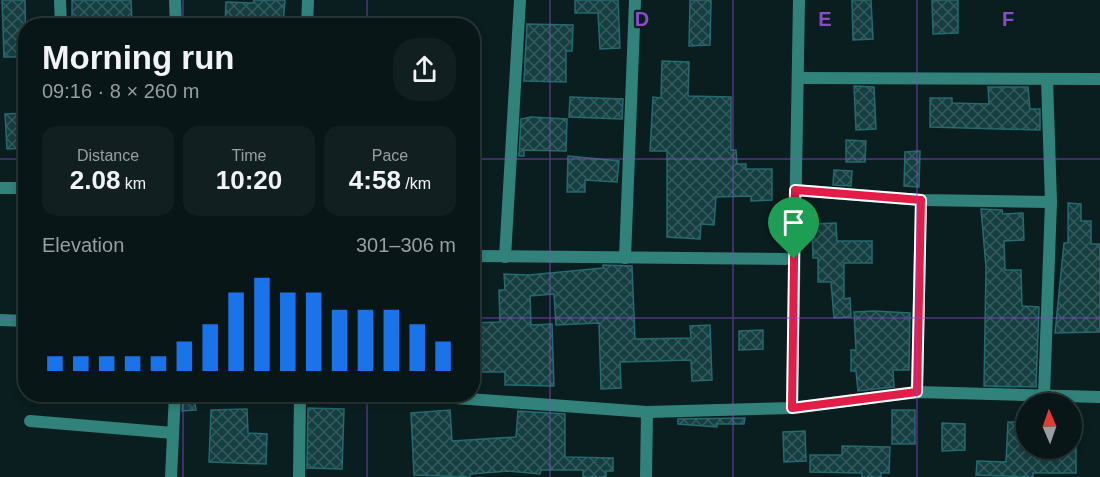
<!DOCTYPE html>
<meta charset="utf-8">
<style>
:root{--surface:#081617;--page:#111f20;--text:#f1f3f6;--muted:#989fa1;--line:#293536;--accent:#1a73e8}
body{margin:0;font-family:Arial,sans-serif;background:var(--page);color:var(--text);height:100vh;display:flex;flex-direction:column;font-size:22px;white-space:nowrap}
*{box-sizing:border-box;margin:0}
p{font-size:20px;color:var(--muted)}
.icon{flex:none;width:33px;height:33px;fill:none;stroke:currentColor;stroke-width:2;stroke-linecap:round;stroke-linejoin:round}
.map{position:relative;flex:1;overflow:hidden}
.side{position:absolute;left:18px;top:18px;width:462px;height:384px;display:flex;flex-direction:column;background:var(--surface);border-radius:24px;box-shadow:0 3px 9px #0003,0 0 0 2px var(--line)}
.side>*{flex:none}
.needle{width:39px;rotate:358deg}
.fabs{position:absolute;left:1016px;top:393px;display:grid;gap:12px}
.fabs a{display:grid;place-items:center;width:66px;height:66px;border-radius:50%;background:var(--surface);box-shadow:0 3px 9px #0003,0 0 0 2px var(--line);font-size:30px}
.pin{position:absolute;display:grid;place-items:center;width:51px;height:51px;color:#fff;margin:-62px -26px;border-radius:50% 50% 50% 0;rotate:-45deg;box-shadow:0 0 6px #0007}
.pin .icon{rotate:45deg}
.round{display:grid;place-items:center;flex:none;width:63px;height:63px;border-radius:24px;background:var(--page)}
.headline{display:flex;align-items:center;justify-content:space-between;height:102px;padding:0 24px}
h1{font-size:33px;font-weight:700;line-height:45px}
.metrics{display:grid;grid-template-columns:repeat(3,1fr);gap:9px;height:102px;padding:6px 24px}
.metrics div{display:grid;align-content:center;border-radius:15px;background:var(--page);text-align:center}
.metrics b{font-size:26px;font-weight:700}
.metrics small{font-size:16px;font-weight:400}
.metrics p{font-size:16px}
.chart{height:168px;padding:12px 24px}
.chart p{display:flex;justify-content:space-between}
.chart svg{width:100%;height:108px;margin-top:6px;stroke:var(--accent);stroke-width:6}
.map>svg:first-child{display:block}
.building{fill:url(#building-cross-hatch);stroke:#256a6f;stroke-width:1.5}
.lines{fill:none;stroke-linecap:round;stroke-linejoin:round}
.minor{stroke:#31827a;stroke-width:12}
.route-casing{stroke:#fff;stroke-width:12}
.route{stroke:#e11d48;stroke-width:8}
.grid{fill:none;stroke:#874cc8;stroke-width:1.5;stroke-opacity:0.55}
.grid-label{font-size:20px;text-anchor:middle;font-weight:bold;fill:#874cc8;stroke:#0a1e1f;stroke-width:4.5;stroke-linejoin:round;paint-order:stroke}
</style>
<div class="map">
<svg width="1100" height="477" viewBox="0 0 1100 477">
<defs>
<pattern id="building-cross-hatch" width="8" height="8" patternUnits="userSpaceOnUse" patternTransform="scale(1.5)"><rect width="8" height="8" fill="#153e41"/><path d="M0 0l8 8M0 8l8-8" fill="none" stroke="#365b5e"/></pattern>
</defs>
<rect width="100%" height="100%" fill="#0a1e1f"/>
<!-- building -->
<g class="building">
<path d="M 2,0 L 25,0 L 26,57 L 4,57 Z"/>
<path d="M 72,0 L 131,0 L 132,22 L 72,26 Z"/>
<path d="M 254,0 L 285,0 L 283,24 L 225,23 L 226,2 L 253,3 Z"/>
<path d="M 575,0 L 618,0 L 620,48 L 600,49 L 598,13 L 575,13 Z"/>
<path d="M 690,0 L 711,0 L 710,45 L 689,46 Z"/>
<path d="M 852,0 L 871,0 L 873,39 L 853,40 Z"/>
<path d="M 932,0 L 958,0 L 958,33 L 933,34 Z"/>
<path d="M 527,24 L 573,25 L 572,51 L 566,51 L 566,82 L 524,81 Z"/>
<path d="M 662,61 L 689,62 L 688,96 L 731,97 L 731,150 L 736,150 L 737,164 L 746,164 L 746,169 L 772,169 L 772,200 L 751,201 L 751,196 L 716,197 L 714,225 L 701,224 L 700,239 L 667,237 L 667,151 L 650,151 L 653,97 L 661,98 Z"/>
<path d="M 854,86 L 874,87 L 876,129 L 856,130 Z"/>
<path d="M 988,87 L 1028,87 L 1030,109 L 1040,109 L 1040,130 L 930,127 L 930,98 L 952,98 L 952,103 L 989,104 Z"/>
<path d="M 570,97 L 623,99 L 622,119 L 569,117 Z"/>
<path d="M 26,113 L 26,148 L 7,149 L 5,114 Z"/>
<path d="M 531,117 L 567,119 L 566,151 L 524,150 L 524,156 L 519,156 L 521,119 Z"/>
<path d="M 846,140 L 866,141 L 865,162 L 846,162 Z"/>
<path d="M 920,151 L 919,187 L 904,186 L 905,152 Z"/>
<path d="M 568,156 L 619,161 L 617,182 L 585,180 L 585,192 L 567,192 Z"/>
<path d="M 834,170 L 852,171 L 851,186 L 833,185 Z"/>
<path d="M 1068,203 L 1081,204 L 1081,221 L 1091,221 L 1091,244 L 1100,244 L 1100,332 L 1055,333 L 1064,243 L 1068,243 Z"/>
<path d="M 981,209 L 1002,210 L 1003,214 L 1023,213 L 1024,240 L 1004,241 L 1005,270 L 1021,270 L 1022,306 L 1039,307 L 1036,387 L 984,386 L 986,267 Z"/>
<path d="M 836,223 L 837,241 L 872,241 L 872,263 L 844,263 L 844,299 L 850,298 L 851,317 L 834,318 L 831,282 L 818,282 L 818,258 L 813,258 L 812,224 Z"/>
<path d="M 603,265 L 632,266 L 635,339 L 691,338 L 690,326 L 710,325 L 712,380 L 692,381 L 691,360 L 620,362 L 621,388 L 601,389 L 599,323 L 556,325 L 554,294 L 530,296 L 531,325 L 552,324 L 554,386 L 505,385 L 505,372 L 472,372 L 472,323 L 500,322 L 499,290 L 505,290 L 504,274 L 529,275 L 603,268 Z"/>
<path d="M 874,311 L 910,313 L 909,370 L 893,370 L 894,387 L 858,391 L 856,371 L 851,371 L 851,350 L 856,350 L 854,312 Z"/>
<path d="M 763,330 L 763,349 L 739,350 L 739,331 Z"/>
<path d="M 183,394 L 194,394 L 196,410 L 182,411 Z"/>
<path d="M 308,408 L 344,409 L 342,469 L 307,468 Z"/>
<path d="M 247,409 L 248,433 L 267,434 L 266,464 L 209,462 L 211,410 Z"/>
<path d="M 450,410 L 452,441 L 516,437 L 518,411 L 565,414 L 565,457 L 613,458 L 613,471 L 606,471 L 606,477 L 583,477 L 583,470 L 541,470 L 540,474 L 508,471 L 470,474 L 470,477 L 414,475 L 411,413 Z"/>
<rect x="892" y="410" width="23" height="34"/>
<path d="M 745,418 L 744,424 L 717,424 L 717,427 L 678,424 L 678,419 Z"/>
<path d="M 1008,422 L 1026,422 L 1026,448 L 1076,448 L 1076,473 L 1033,473 L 1033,477 L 976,475 L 977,461 L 1006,462 Z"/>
<path d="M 942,423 L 965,424 L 965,450 L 942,451 Z"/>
<path d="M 805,431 L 806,461 L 784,462 L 783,432 Z"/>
<path d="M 842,446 L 890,447 L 889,473 L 881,473 L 881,477 L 862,477 L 862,473 L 810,472 L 810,455 L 842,455 Z"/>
</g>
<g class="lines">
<!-- minor -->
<g class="minor">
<path d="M 60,0 L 61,26"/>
<path d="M 175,0 L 176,26"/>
<path d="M 307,26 L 308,0"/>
<path d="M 798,78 L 1100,79"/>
<path d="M 0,188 L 26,188"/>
<path d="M 795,190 L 921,200 L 1051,202"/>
<path d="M 472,256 L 794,259"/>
<path d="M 505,257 L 520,0"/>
<path d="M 625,258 L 635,0"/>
<path d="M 0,320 L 26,321"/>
<path d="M 917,392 L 921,200"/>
<path d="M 400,394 L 647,412 L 792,408 L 917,392 L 1100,397"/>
<path d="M 1044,395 L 1051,202 L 1047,79"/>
<path d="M 792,408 L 799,0"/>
<path d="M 30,421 L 173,433"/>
<path d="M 171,477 L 175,394"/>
<path d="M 299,477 L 300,394"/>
<path d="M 646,477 L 647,412"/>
</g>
</g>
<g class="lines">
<!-- route casing -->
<g class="route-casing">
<path id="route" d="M 795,190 L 921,200 L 917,392 L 792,408 Z"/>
</g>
<!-- route -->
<use href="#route" class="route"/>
</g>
<!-- grid -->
<path class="grid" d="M 183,0 L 183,26M 367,0 L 367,26M 550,0 L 550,477M 733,0 L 733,477M 917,0 L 917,477M 0,159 L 26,159M 472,159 L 1100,159M 0,318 L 26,318M 472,318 L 1100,318M 183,394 L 183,477M 367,394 L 367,477"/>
<g class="grid-label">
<text x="642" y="26">D</text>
<text x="825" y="26">E</text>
<text x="1008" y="26">F</text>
</g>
</svg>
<div class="fabs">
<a><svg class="needle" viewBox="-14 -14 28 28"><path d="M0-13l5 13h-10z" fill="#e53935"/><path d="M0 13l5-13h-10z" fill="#989fa1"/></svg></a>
</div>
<div class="pin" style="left:794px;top:259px;background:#1e9e55"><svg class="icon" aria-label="arrive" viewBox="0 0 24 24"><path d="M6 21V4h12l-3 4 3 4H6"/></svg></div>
<section class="side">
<div class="headline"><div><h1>Morning run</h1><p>09:16 · 8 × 260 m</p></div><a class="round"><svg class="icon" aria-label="share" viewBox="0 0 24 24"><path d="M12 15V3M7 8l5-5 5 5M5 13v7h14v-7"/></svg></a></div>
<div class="metrics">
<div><p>Distance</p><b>2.08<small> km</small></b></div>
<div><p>Time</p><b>10:20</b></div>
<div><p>Pace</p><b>4:58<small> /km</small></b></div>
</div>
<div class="chart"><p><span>Elevation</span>301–306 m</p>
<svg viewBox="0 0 160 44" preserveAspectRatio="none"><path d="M5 44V38M15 44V38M25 44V38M35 44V38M45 44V38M55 44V32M65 44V25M75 44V12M85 44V6M95 44V12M105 44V12M115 44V19M125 44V19M135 44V19M145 44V25M155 44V32"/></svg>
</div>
</section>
</div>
